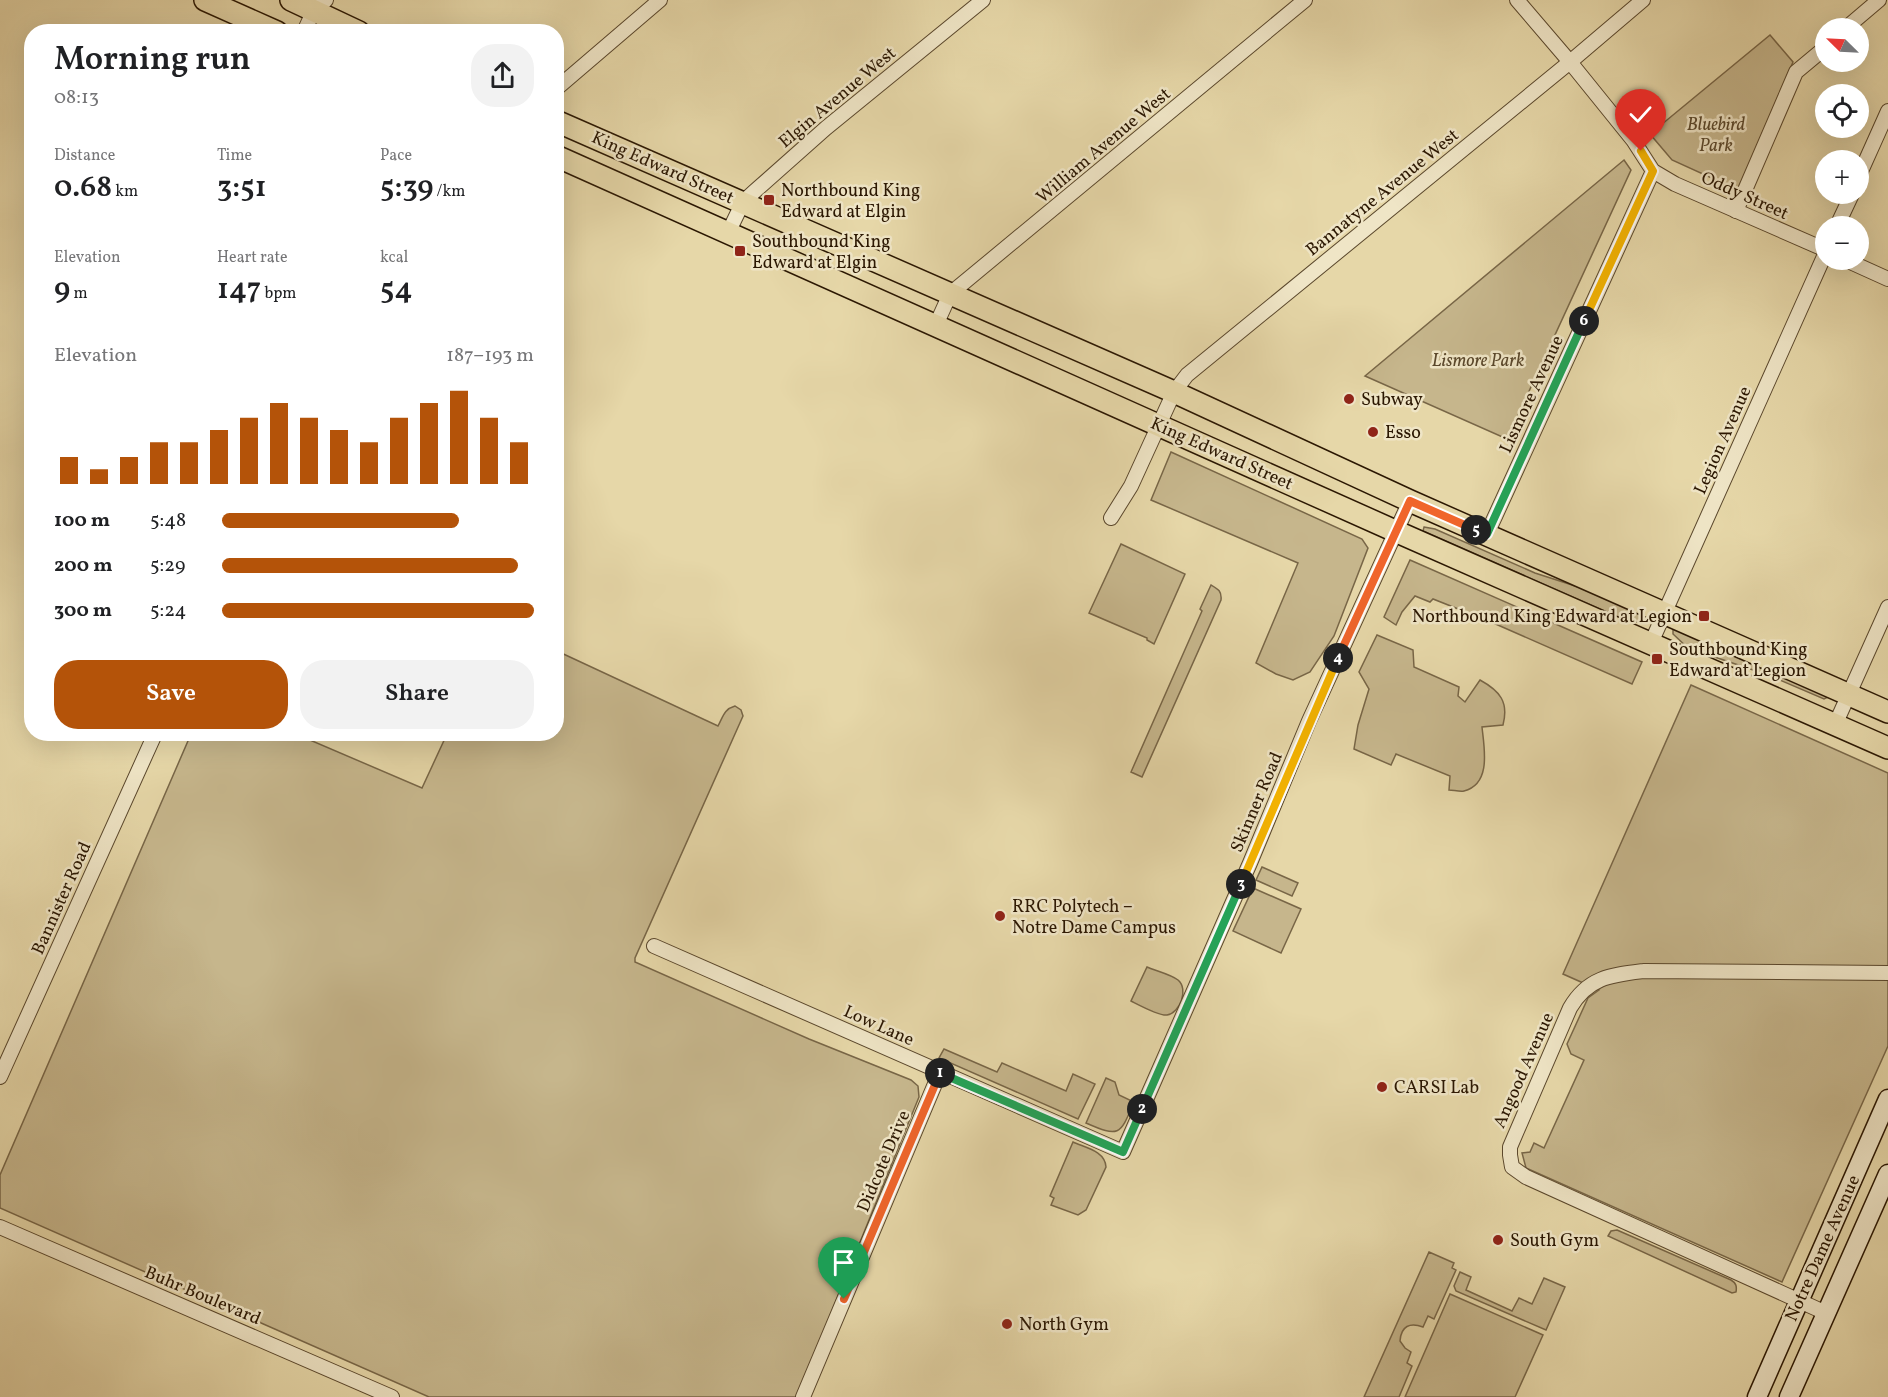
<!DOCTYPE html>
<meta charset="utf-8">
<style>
:root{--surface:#fff;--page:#f2f2f2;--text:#202124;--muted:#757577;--accent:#b45309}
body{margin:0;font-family:Vollkorn,serif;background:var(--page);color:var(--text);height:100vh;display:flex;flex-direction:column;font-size:22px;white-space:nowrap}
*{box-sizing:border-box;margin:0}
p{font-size:20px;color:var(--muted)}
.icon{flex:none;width:33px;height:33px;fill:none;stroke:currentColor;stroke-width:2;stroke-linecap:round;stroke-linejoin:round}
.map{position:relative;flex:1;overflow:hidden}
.panel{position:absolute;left:24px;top:24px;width:540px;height:717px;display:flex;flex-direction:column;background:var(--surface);border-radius:24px;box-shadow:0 6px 24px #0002}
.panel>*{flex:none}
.needle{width:39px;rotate:294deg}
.buttons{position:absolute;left:1815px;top:18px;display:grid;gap:12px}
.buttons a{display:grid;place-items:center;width:54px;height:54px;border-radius:50%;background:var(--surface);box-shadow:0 6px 24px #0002;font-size:30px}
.pin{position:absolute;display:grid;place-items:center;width:51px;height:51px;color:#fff;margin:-62px -26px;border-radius:50% 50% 50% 0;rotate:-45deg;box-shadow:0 0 6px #0007}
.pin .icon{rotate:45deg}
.km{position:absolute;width:30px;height:30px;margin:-15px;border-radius:50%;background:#222;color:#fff;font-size:16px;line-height:30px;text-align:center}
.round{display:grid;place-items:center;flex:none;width:63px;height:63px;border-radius:24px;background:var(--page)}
.head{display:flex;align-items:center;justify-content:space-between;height:102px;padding:0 30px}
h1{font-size:33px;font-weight:600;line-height:45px}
.figures{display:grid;grid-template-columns:repeat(3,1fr);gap:9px;height:102px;padding:6px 30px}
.figures div{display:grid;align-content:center}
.figures b{font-size:30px;font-weight:600}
.figures small{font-size:16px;font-weight:400}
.figures p{font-size:16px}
.chart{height:168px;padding:12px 30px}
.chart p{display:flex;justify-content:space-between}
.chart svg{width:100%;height:108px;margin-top:6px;stroke:var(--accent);stroke-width:6}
.cta{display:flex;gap:12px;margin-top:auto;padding:12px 30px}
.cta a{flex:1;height:69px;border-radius:24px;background:var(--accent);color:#fff;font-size:24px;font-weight:600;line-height:69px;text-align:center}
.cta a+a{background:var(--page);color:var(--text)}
ul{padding:0 30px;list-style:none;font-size:20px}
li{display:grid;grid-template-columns:96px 72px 1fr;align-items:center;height:45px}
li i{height:15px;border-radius:8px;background:var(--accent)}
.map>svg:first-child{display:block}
.green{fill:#c6b68c;stroke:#786647;stroke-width:1.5}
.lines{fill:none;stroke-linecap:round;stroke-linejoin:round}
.street-casing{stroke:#5a472c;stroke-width:16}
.secondary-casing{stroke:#2b1702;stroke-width:21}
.primary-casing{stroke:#2b1702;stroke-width:24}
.street{stroke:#efe5c6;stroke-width:14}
.secondary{stroke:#efe5c6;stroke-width:18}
.primary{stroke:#e6d7a8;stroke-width:21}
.split-1-casing{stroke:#fff;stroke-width:12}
.split-2-casing{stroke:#fff;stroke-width:12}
.split-3-casing{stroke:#fff;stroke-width:12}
.split-4-casing{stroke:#fff;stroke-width:12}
.split-5-casing{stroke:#fff;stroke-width:12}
.split-6-casing{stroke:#fff;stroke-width:12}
.split-7-casing{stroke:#fff;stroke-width:12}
.split-1{stroke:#f0652b;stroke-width:8}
.split-2{stroke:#22a559;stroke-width:8}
.split-3{stroke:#22a559;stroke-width:8}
.split-4{stroke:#f5b400;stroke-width:8}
.split-5{stroke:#f0652b;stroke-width:8}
.split-6{stroke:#22a559;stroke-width:8}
.split-7{stroke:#f5b400;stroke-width:8}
.poi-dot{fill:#8f2418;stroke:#efe5c6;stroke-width:2}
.labels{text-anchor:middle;stroke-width:5;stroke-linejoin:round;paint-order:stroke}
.street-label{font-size:18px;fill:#2b1702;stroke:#efe5c6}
.park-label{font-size:18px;font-style:italic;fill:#5a472b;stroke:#efe5c6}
.poi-label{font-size:18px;fill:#2b1702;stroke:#efe5c6;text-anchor:start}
</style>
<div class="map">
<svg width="1888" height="1397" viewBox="0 0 1888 1397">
<rect width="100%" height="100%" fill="#e6d7a8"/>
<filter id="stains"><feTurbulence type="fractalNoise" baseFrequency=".00333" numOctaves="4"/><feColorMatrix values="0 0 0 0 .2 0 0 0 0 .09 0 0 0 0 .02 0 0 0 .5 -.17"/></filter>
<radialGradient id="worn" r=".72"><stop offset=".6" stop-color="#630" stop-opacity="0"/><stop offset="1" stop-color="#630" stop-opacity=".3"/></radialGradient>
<!-- green -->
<g class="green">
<path d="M 1770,35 L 1793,62 L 1738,190 L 1672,160 L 1650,134 Z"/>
<path d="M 1624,160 L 1631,170 L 1507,439 L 1365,376 Z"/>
<path d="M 1171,452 L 1362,539 L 1368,548 L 1334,636 L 1310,672 L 1293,680 L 1276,674 L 1256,663 L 1298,563 L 1151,500 Z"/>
<path d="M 1424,527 L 1435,529 L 1535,573 L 1600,594 L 1652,616 L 1652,620 C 1645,624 1635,622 1627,621 L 1423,531 Z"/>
<path d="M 1121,544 L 1185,574 L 1154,644 L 1147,640 L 1147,638 L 1089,613 Z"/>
<path d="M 1410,560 L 1642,662 L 1632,684 L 1491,622 L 1433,599 L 1430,602 L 1415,596 L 1402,612 L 1396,625 L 1384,617 Z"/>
<path d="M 1211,585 C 1218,589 1222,591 1221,600 L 1142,777 L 1131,772 L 1202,611 L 1200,609 Z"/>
<path d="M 1673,628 L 1828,697 L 1824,699 L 1768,675 L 1688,648 L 1673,634 Z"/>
<path d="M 1377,635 L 1413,650 L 1414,667 L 1459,687 L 1458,696 L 1465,702 L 1480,680 C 1500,691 1509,702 1503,725 L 1482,727 C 1484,747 1492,784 1464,791 C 1460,792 1453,790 1449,790 L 1450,776 L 1396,754 L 1391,765 L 1354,749 L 1358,725 L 1369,689 L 1359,672 Z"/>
<path d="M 557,651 L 718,726 C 723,717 724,709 735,706 L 741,710 L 743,716 L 635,958 L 635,962 L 809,1039 L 911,1080 L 918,1086 L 919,1097 L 797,1397 L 429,1397 L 0,1208 L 0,1175 L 191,734 L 296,734 L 422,788 L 447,734 L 556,734 Z"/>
<path d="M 1691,685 L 1888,773 L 1888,1046 L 1782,1282 L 1526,1168 L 1522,1153 L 1530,1152 L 1534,1143 L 1544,1148 L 1584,1060 L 1571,1054 L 1567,1044 L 1588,998 L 1599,990 L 1563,974 Z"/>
<path d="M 1262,867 L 1298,883 L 1292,896 L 1256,880 Z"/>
<path d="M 1253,888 L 1301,909 L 1281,953 L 1233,931 Z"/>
<path d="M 1147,967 C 1156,971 1170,974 1178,980 C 1189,989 1180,1013 1167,1015 C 1159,1016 1139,1005 1131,1001 Z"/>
<path d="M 944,1049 L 997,1072 L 1002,1063 L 1066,1091 L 1073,1074 L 1095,1084 L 1078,1119 L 939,1058 Z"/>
<path d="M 1106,1078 L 1115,1082 L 1119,1095 L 1134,1102 C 1120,1135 1120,1138 1086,1123 Z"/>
<path d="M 1073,1142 C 1086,1148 1105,1151 1106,1167 L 1086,1210 L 1078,1215 L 1051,1205 L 1054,1198 L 1050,1196 Z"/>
<path d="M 1617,1230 L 1731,1280 C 1736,1283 1737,1286 1736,1292 L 1732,1293 L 1608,1236 L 1611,1231 Z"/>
<path d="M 1429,1252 L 1454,1263 L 1452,1268 L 1456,1270 L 1434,1319 L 1428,1316 L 1423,1327 C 1410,1322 1401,1326 1400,1341 L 1405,1348 L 1411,1352 L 1407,1363 L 1412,1366 L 1399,1397 L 1364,1397 Z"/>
<path d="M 1460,1272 L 1471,1277 L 1466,1290 L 1512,1311 L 1519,1298 L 1532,1304 L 1544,1278 L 1565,1287 L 1546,1330 L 1456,1291 L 1454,1286 Z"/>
<path d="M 1450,1294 L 1543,1335 L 1515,1397 L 1405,1397 Z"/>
</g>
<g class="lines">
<!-- street casing -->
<g class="street-casing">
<g id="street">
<path d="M 1517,0 L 1570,62 L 1633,140 L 1653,171 L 1675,184 L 1826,250"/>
<path d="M 1846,28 L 1879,0"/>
<path d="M 304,32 L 314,10 L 326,0"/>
<path d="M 556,89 L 660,0"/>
<path d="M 1858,178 L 1888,111"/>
<path d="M 1736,211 L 1796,72 L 1826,47"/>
<path d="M 1837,226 L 1852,194"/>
<path d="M 728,233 L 743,202 L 755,191 L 826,128 L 983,0"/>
<path d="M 1846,260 L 1888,279"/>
<path d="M 936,325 L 950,294 L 1305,0"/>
<path d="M 1111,518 L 1131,486 L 1174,392 L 1187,375 L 1570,62 L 1643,0"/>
<path d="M 1487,534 L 1653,171"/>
<path d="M 1651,643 L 1826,252"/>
<path d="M 1835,725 L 1888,607"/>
<path d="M 654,946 L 1123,1152 L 1250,863 L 1309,721 L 1410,501"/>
<path d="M 0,1077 L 155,734"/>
<path d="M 0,1227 L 392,1397"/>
<path d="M 1826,1313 L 1526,1177 L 1512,1167 L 1510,1155 L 1510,1147 L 1570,1008 C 1588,977 1611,975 1644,971 L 1888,973"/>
<path d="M 803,1397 L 940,1072"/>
</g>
</g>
<!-- secondary casing -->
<g class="secondary-casing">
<g id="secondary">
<path d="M 1757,1397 L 1888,1099"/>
<path d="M 1789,1397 L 1888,1174"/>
</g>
</g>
<!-- primary casing -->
<g class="primary-casing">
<g id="primary">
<path d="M 205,0 L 277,32"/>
<path d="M 291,0 L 359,32"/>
<path d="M 556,121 L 1174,392 L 1410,501 L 1888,712"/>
<path d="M 556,156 L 1395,531 L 1888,748"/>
</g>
</g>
<!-- street -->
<use href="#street" class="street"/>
<!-- secondary -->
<use href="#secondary" class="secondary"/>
<!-- primary -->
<use href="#primary" class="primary"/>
</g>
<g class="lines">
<!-- split-1 casing -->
<g class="split-1-casing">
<path id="split-1" d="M 844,1299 L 940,1073"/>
</g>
<!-- split-2 casing -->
<g class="split-2-casing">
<path id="split-2" d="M 940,1073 L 1123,1152 L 1142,1109"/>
</g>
<!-- split-3 casing -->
<g class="split-3-casing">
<path id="split-3" d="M 1142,1109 L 1241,884"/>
</g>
<!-- split-4 casing -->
<g class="split-4-casing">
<path id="split-4" d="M 1241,884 L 1338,658"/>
</g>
<!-- split-5 casing -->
<g class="split-5-casing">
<path id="split-5" d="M 1338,658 L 1410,501 L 1476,530"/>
</g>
<!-- split-6 casing -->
<g class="split-6-casing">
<path id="split-6" d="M 1476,530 L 1487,534 L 1584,321"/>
</g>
<!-- split-7 casing -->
<g class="split-7-casing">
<path id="split-7" d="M 1584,321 L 1653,171 L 1641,151"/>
</g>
<!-- split-1 -->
<use href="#split-1" class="split-1"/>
<!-- split-2 -->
<use href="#split-2" class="split-2"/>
<!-- split-3 -->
<use href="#split-3" class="split-3"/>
<!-- split-4 -->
<use href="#split-4" class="split-4"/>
<!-- split-5 -->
<use href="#split-5" class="split-5"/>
<!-- split-6 -->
<use href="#split-6" class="split-6"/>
<!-- split-7 -->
<use href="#split-7" class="split-7"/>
</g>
<!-- markers -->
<g class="poi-dot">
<rect x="763" y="194" width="12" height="12" rx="3"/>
<rect x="734" y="245" width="12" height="12" rx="3"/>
<circle cx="1349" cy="399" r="6"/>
<circle cx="1373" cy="432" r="6"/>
<rect x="1698" y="610" width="12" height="12" rx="3"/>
<rect x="1651" y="653" width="12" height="12" rx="3"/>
<circle cx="1000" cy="916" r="6"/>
<circle cx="1382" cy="1087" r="6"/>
<circle cx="1498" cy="1240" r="6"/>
<circle cx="1007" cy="1324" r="6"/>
</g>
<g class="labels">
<!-- street labels -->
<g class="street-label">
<text transform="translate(837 97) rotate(-40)" y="6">Elgin Avenue West</text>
<text transform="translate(1103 145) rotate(-40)" y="6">William Avenue West</text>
<text transform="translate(663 167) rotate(24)" y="6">King Edward Street</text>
<text transform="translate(1382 192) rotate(-39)" y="6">Bannatyne Avenue West</text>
<text transform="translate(1745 195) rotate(24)" y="6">Oddy Street</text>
<text transform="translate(1531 394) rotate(-65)" y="6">Lismore Avenue</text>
<text transform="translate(1722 440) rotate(-66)" y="6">Legion Avenue</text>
<text transform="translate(1222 453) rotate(24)" y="6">King Edward Street</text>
<text transform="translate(1256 802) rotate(-67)" y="6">Skinner Road</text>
<text transform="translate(61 898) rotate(-66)" y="6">Bannister Road</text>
<text transform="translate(879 1025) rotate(24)" y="6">Low Lane</text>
<text transform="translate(1523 1070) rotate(-66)" y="6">Angood Avenue</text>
<text transform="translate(883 1161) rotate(-67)" y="6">Didcote Drive</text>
<text transform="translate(1822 1248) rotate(-66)" y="6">Notre Dame Avenue</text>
<text transform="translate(203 1295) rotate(23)" y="6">Buhr Boulevard</text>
</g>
<!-- park labels -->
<g class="park-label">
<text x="1716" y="130">Bluebird<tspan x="1716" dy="21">Park</tspan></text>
<text x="1478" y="366">Lismore Park</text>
</g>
<!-- poi labels -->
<g class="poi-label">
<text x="781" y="196">Northbound King<tspan x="781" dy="21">Edward at Elgin</tspan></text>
<text x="752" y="247">Southbound King<tspan x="752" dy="21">Edward at Elgin</tspan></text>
<text x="1361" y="405">Subway</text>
<text x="1385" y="438">Esso</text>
<text x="1692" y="622" text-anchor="end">Northbound King Edward at Legion</text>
<text x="1669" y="655">Southbound King<tspan x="1669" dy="21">Edward at Legion</tspan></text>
<text x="1012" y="912">RRC Polytech –<tspan x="1012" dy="21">Notre Dame Campus</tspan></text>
<text x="1394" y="1093">CARSI Lab</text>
<text x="1510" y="1246">South Gym</text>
<text x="1019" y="1330">North Gym</text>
</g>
</g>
<rect width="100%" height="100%" filter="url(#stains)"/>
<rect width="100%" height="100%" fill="url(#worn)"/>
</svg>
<div class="buttons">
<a><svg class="needle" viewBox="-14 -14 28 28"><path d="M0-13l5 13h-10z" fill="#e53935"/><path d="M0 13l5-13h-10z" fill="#757577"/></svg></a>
<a><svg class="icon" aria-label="locate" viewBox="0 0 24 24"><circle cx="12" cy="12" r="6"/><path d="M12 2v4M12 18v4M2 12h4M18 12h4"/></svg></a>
<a>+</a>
<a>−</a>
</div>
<div class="pin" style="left:844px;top:1299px;background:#1e9e55"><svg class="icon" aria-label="arrive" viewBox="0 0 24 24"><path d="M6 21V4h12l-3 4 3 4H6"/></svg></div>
<div class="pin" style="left:1641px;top:151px;background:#d93025"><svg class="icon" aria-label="check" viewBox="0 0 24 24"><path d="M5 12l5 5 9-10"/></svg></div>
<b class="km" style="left:940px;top:1073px">1</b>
<b class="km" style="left:1142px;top:1109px">2</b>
<b class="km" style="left:1241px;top:884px">3</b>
<b class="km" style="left:1338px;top:658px">4</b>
<b class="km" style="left:1476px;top:530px">5</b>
<b class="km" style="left:1584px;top:321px">6</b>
<section class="panel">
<div class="head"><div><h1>Morning run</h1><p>08:13</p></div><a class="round"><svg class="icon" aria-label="share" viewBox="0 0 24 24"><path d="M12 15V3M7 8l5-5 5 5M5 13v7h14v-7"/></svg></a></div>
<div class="figures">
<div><p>Distance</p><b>0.68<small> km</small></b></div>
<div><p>Time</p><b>3:51</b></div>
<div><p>Pace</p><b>5:39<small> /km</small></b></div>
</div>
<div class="figures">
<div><p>Elevation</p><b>9<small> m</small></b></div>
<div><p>Heart rate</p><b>147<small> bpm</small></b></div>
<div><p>kcal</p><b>54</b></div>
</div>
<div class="chart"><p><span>Elevation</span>187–193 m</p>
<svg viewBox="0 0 160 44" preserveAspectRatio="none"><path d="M5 44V33M15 44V38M25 44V33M35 44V27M45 44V27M55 44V22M65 44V17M75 44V11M85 44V17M95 44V22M105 44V27M115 44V17M125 44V11M135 44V6M145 44V17M155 44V27"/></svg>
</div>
<ul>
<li><b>100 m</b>5:48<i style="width:76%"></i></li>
<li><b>200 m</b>5:29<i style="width:95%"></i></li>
<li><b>300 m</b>5:24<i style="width:100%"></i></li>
</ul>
<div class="cta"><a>Save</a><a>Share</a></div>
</section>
</div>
